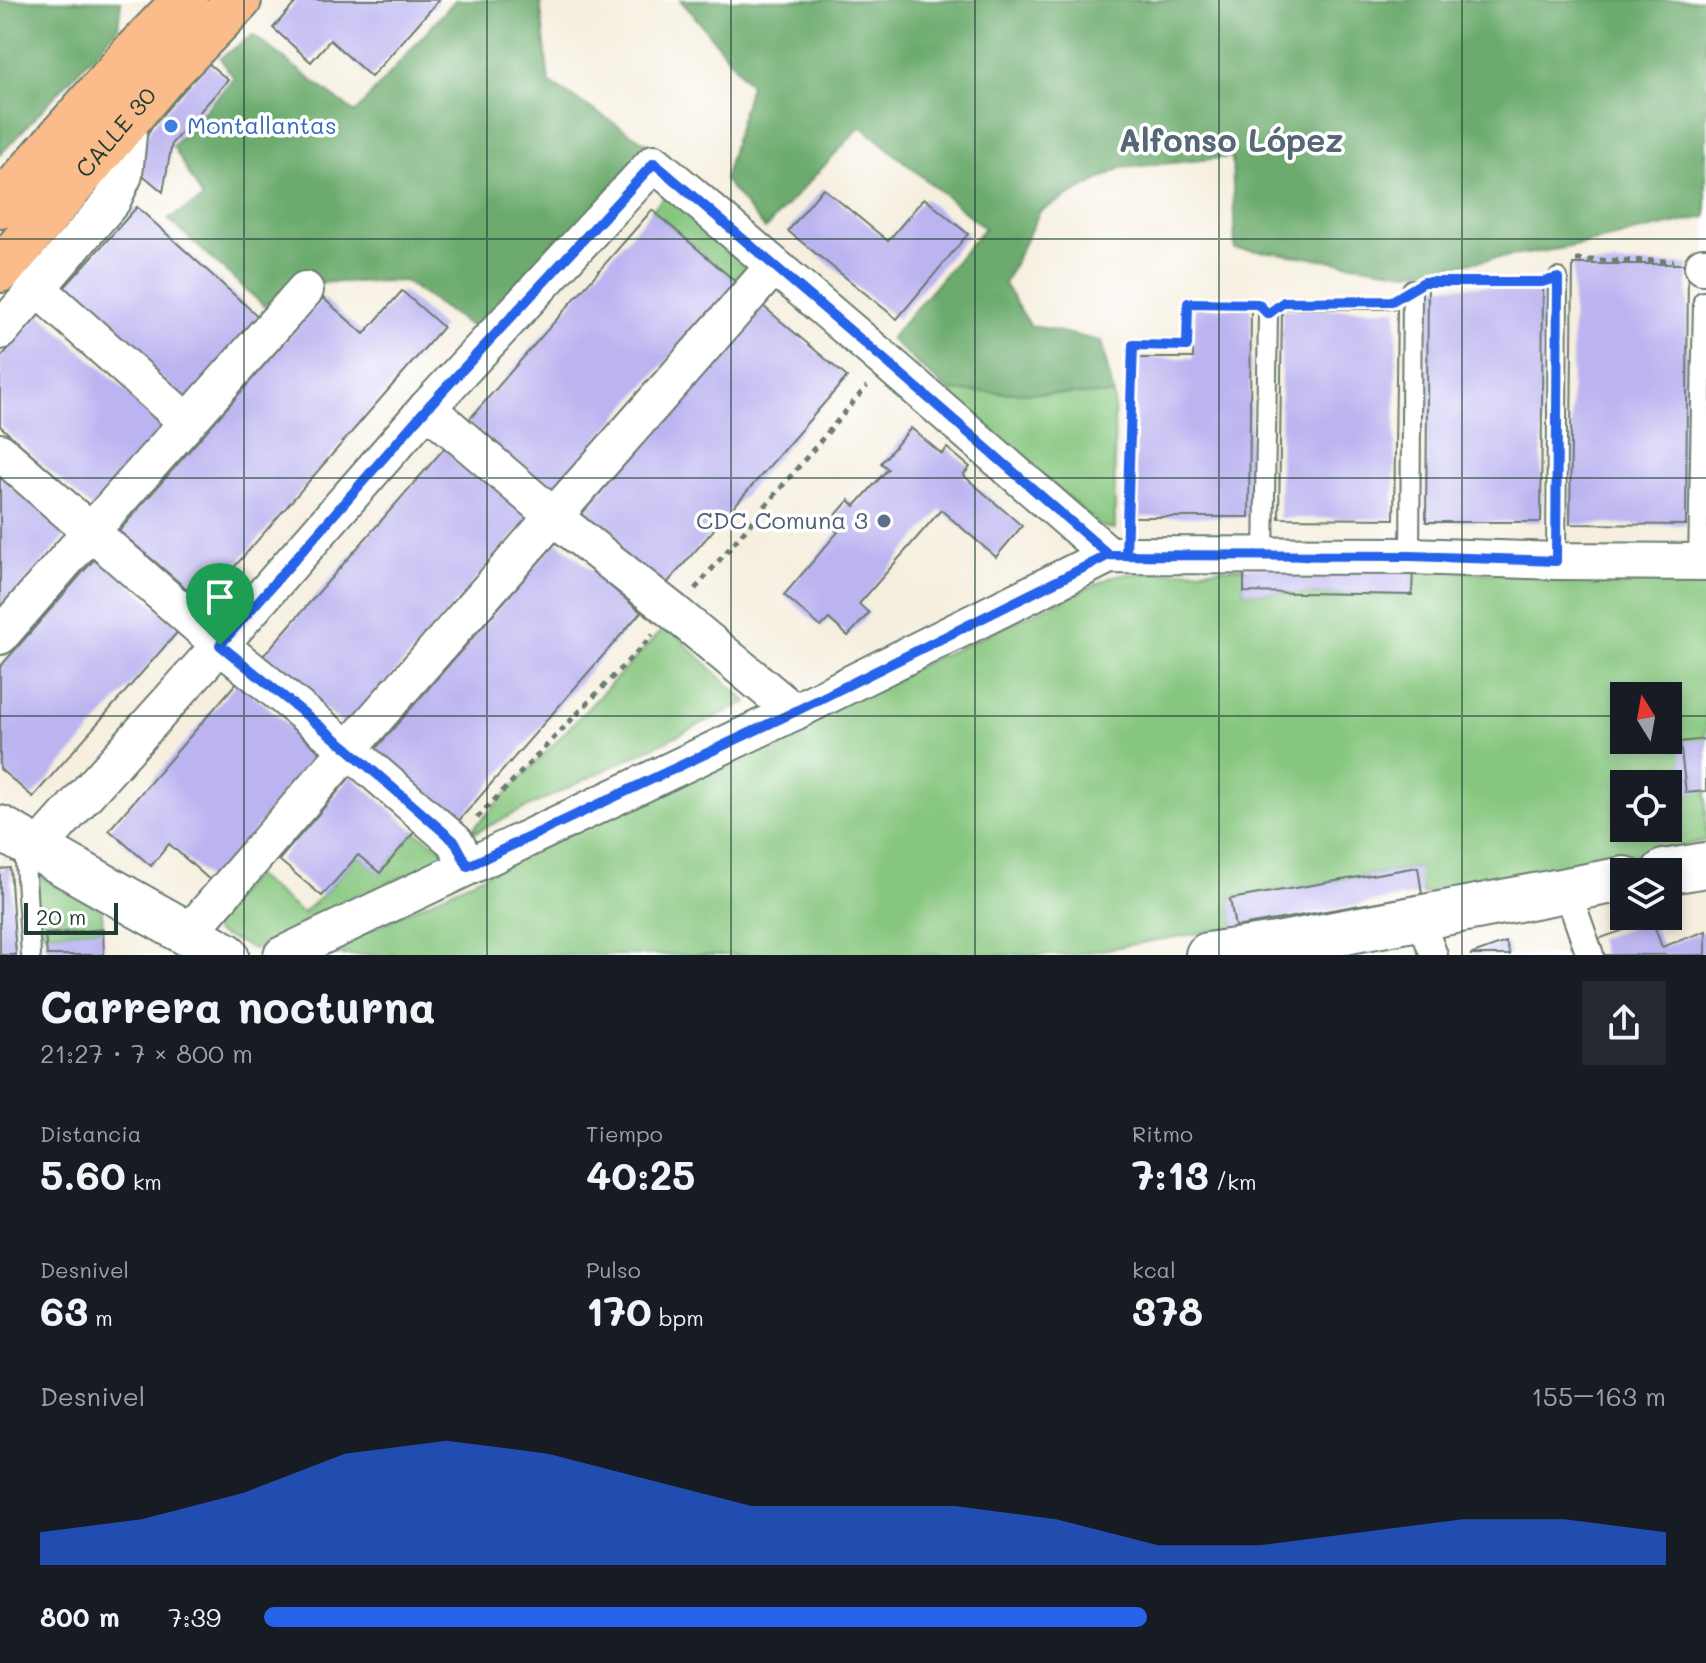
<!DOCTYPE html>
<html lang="es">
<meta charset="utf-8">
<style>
:root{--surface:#171b24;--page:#242831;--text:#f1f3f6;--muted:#9ea1a6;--accent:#2563eb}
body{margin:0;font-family:Mali,sans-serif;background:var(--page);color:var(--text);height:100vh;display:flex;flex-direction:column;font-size:30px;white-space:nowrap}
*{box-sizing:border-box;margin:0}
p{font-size:26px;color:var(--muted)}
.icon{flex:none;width:44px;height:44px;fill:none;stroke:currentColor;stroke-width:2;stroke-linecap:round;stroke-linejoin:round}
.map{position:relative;height:955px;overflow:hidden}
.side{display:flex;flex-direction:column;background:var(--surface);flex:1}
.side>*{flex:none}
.needle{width:52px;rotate:349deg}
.tools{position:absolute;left:1610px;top:682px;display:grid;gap:16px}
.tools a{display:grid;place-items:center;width:72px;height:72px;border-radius:0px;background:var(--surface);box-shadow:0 4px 12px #0003;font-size:40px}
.scale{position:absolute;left:24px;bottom:20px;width:94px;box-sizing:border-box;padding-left:8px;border:4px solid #1f3d34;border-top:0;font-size:22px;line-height:28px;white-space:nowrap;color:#1f3d34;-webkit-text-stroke:6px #fff;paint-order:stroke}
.pin{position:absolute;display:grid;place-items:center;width:68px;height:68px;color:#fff;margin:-82px -34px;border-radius:50% 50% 50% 0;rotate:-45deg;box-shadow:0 0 8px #0007}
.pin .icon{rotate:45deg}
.round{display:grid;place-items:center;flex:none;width:84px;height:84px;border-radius:0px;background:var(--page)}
.summary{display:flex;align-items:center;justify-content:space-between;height:136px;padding:0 40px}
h1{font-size:44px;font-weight:700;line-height:60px}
.metrics{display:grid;grid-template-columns:repeat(3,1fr);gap:12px;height:136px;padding:8px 40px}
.metrics div{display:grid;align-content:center}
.metrics b{font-size:40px;font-weight:700}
.metrics small{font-size:22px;font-weight:400}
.metrics p{font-size:22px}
.chart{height:224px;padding:16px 40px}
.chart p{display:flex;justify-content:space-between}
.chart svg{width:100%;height:144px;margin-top:8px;fill:var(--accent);opacity:.7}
ul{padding:0 40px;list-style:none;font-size:26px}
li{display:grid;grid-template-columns:128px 96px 1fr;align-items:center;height:60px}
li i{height:20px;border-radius:10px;background:var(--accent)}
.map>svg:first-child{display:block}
.green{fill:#86c67e;stroke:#528259;stroke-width:2;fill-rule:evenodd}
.forest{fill:#6cab6d;stroke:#467450;stroke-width:2}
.building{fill:#bcb4f0}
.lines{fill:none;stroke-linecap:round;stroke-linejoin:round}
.service-casing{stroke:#6a7b70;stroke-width:22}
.pedestrian-casing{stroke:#6a7b70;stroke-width:30}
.minor-casing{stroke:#6a7b70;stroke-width:40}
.tertiary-casing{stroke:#6a7b70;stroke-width:48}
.primary-casing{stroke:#6a7b70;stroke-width:48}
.path{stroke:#6a7b70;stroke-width:5;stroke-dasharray:6 6;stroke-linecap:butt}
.service{stroke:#fff;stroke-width:18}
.pedestrian{stroke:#fff;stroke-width:26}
.minor{stroke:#fff;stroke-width:36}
.tertiary{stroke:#fff;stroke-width:44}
.primary{stroke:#f9bc8a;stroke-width:44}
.route-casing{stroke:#fff;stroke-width:16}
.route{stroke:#2563eb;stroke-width:10}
.grid{fill:none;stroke:#1f3d34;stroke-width:2;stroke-opacity:0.55}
.shop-dot{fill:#3f7fe0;stroke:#fff;stroke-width:3}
.service-dot{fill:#5c6f8a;stroke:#fff;stroke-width:3}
.labels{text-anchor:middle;stroke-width:7;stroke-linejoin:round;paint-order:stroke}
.shop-label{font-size:24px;fill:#366cbe;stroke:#fff;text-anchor:start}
.street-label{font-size:24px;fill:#1f3d34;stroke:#fff}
.service-label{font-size:24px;fill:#4e5e75;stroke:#fff;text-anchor:end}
.district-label{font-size:32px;font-weight:bold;fill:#566776;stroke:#fff}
</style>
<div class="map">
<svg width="1706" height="955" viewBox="0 0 1706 955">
<rect width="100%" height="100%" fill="#fff"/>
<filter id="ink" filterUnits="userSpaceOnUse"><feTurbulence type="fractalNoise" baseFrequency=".0125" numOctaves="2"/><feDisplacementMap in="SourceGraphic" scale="16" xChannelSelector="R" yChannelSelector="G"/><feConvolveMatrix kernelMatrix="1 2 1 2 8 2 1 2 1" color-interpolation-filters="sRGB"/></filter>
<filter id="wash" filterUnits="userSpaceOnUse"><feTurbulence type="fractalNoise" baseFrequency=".006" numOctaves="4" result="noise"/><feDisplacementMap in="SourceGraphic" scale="32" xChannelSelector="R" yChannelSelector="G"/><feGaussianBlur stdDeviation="1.8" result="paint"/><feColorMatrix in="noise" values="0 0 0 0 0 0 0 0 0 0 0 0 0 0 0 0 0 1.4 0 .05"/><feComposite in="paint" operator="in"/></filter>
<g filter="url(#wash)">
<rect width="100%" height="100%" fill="#f6efdf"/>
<!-- green -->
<g class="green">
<path d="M 667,194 L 749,266 L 736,282 L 652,210 Z"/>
<path d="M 948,391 L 1114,395 L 1115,529 L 1101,527 Z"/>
<path d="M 1244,567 L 1244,592 L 1412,595 L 1413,570 L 1706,582 L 1706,841 L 1422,894 L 1417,867 L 1231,899 L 1235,927 L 1072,955 L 318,955 L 906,672 L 1116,575 ZM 1624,696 L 1668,696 L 1668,740 L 1624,740 ZM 1624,784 L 1668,784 L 1668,828 L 1624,828 Z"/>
<path d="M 666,626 L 747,702 L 455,842 L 468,834 Z"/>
<path d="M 415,831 L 442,849 L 443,857 L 254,949 L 215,932 L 213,922 L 254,875 L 302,913 L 322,896 L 358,855 L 380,872 Z"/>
<path d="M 34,872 L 102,910 L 103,929 L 45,934 L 37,925 Z"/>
</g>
<!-- forest -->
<g class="forest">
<path d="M 0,0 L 121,1 L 118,28 L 0,155 Z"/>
<path d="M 455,0 L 540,0 L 549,82 L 657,150 L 480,333 L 404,281 L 294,283 L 264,306 L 168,219 L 203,199 L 173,146 L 234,78 L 220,58 L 253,35 L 355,113 Z"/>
<path d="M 680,0 L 1706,0 L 1706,217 L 1565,248 L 1408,272 L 1270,252 L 1235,249 L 1232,157 L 1121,168 L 1040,211 L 1004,284 L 1030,325 L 1101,341 L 1114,395 L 948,391 L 890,339 L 984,228 L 861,126 L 765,229 L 724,180 L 750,85 L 693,14 Z"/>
</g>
<g id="blocks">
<!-- building -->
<g class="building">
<path d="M 298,0 L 439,0 L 371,77 L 330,40 L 311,62 L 273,28 Z"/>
<path d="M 208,63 L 228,80 L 172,143 L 163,192 L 132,166 L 152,126 Z"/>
<path d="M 823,188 L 888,241 L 924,198 L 968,234 L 897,319 L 788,231 Z"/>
<path d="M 137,207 L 262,320 L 188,402 L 63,289 Z"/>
<path d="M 652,210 L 736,282 L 550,493 L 467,422 Z"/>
<path d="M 1573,264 L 1688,264 L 1686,525 L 1570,524 Z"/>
<path d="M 1428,286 L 1543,287 L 1541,522 L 1426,522 Z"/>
<path d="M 402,291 L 443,327 L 203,603 L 119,531 L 323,298 L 364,334 Z"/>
<path d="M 763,306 L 847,377 L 662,589 L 578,518 Z"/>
<path d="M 1194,307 L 1251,308 L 1249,517 L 1134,517 L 1136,358 L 1193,358 Z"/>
<path d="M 1282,309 L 1397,309 L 1394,519 L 1279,518 Z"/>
<path d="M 40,314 L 166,426 L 92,508 L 0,426 L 0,358 Z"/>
<path d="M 911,428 L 942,454 L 947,448 L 970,467 L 963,475 L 1022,526 L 996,557 L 941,510 L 859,604 L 869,613 L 848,636 L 829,619 L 821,627 L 784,595 L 838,532 L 828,524 L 849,500 L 855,506 L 888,469 L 881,463 Z"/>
<path d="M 448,444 L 531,516 L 347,728 L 263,656 Z"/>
<path d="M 0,472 L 69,532 L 0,611 Z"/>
<path d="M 557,541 L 641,612 L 456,824 L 372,753 Z"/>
<path d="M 97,556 L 181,628 L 33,797 L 0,769 L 0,667 Z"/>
<path d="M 1244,567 L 1413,570 L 1412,595 L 1244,592 Z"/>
<path d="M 238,681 L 321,753 L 211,881 L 169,844 L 151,866 L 109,830 Z"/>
<path d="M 1706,739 L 1706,791 L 1686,793 L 1680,742 Z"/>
<path d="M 351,776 L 415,831 L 380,873 L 358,855 L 322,896 L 279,860 Z"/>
<path d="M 1418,867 L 1422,894 L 1235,927 L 1230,899 Z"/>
<path d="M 10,868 L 16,955 L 0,955 L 0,869 Z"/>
<path d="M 1652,920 L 1662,947 L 1706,931 L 1706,955 L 1603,955 L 1598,939 Z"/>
<path d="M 103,929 L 104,955 L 47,955 L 45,934 Z"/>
<path d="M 1506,942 L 1510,955 L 1470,955 Z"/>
</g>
</g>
</g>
<g filter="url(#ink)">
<use href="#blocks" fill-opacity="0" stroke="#6a7b70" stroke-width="2"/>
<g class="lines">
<!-- service casing -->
<g class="service-casing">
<g id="service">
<path d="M 1264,556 L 1268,314"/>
<path d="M 1410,556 L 1412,289"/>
<path d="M 1556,561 L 1558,278"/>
<path d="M 1698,562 L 1703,301"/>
<path d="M 31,955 L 25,863 L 37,849"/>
</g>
</g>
<!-- pedestrian casing -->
<g class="pedestrian-casing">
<g id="pedestrian">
<path d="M 1567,890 L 1590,955"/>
<path d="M 1419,917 L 1434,955"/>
</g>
</g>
<!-- minor casing -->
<g class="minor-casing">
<g id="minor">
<path d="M 1703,266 L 1706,266"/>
<path d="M 37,288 L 187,422"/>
<path d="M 0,331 L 112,201 L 124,175 L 130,115"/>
<path d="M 427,408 L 554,517 L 675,613 L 794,712"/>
<path d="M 0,452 L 220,645 L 348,749 L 455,842 L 468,866"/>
<path d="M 0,636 L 91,531 L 305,290"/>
<path d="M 37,849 L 220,645 L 427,408 L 654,163 L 887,362 L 1109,555"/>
<path d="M 188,934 C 381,709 579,489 774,266"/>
<path d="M 282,955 L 794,712 L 1109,555 L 1410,556 L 1556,561 L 1706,562"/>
</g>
</g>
<!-- tertiary casing -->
<g class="tertiary-casing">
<g id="tertiary">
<path d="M 0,828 L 226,955"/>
<path d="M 1664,872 L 1706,865"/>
<path d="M 1208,955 L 1276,945 L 1624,879"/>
</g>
</g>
<!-- primary casing -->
<g class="primary-casing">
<g id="primary">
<path d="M 0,206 L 132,55 L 185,0"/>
<path id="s1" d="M 0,270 L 161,80 L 239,0"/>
</g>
</g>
<!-- path -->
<g class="path">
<path d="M 1576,260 L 1674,261"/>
<path d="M 1433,282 L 1535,282"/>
<path d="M 1287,302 L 1389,301"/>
<path d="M 1127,522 L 1133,345 L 1187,346 L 1188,303 L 1249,304"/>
<path d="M 695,589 L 867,386"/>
<path d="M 477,818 L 653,635"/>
</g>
<!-- service -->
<use href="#service" class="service"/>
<!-- pedestrian -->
<use href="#pedestrian" class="pedestrian"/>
<!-- minor -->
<use href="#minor" class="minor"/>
<!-- tertiary -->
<use href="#tertiary" class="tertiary"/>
<!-- primary -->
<use href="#primary" class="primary"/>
</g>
</g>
<g class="lines" filter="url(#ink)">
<!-- route casing -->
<g class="route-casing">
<path id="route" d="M 220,645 L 348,749 L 455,842 L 468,866 L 794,712 L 1109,555 L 1410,556 L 1556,561 L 1558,278 L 1542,282 L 1424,282 L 1392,301 L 1284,302 L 1268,314 L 1258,304 L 1188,303 L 1187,346 L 1133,345 L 1126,555 L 1109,555 L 887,362 L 654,163 L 427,408 L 220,645"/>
</g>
<!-- route -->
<use href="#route" class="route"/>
</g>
<!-- grid -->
<path class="grid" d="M 244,0 L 244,955M 487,0 L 487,955M 731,0 L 731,955M 975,0 L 975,955M 1219,0 L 1219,955M 1462,0 L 1462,955M 0,239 L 1706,239M 0,478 L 1706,478M 0,716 L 1624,716M 1668,716 L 1706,716"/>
<!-- markers -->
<circle class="shop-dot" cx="171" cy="126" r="8"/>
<circle class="service-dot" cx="884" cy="521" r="8"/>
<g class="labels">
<!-- shop labels -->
<g class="shop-label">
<text x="187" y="134">Montallantas</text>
</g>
<!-- street labels -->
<g class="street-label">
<text dy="8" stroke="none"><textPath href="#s1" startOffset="180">CALLE 30</textPath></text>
</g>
<!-- service labels -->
<g class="service-label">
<text x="868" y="529">CDC Comuna 3</text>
</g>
<!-- district labels -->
<g class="district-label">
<text x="1231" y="152">Alfonso López</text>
</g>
</g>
</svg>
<div class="tools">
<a><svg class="needle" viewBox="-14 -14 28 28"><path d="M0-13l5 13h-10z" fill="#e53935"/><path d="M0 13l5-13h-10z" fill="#9ea1a6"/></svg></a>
<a><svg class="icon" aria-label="locate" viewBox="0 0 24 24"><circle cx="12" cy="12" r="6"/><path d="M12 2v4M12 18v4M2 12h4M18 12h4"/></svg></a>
<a><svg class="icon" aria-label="layers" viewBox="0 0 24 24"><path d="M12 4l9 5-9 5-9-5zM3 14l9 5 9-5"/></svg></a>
</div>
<div class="scale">20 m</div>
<div class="pin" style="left:220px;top:645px;background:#1e9e55"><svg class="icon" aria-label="arrive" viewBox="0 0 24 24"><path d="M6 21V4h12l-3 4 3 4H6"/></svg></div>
</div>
<section class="side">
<div class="summary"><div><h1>Carrera nocturna</h1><p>21:27 · 7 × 800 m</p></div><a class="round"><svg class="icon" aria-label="share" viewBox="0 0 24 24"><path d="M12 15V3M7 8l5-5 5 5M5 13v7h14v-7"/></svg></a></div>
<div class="metrics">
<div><p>Distancia</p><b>5.60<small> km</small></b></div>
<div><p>Tiempo</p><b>40:25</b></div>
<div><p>Ritmo</p><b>7:13<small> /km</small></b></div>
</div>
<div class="metrics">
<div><p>Desnivel</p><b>63<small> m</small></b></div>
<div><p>Pulso</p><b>170<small> bpm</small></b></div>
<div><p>kcal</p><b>378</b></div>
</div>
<div class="chart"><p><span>Desnivel</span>155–163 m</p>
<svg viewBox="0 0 160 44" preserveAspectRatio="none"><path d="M0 44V34L10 30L20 22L30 10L40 6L50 10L60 18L70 26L80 26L90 26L100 30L110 38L120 38L130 34L140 30L150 30L160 34V44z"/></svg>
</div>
<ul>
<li><b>800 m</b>7:39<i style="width:63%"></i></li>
</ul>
</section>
